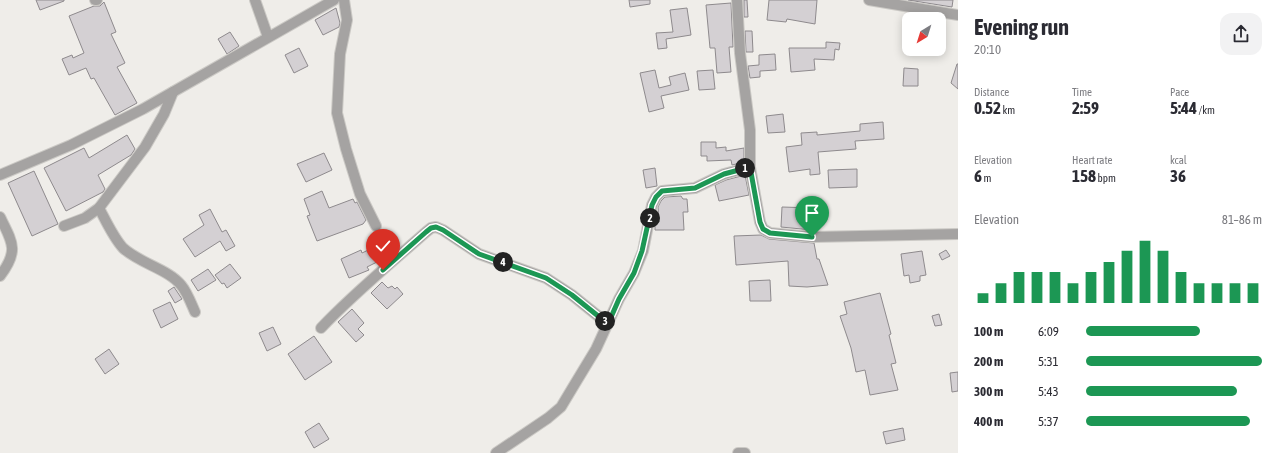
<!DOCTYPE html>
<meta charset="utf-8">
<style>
:root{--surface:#fff;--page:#f2f2f3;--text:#2b2b33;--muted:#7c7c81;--accent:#1c9754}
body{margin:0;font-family:"Asap Condensed",sans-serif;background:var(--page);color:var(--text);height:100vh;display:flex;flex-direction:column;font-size:15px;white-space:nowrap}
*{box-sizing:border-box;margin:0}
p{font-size:13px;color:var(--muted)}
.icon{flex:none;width:22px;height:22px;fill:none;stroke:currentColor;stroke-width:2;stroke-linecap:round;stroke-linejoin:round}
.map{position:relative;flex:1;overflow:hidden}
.details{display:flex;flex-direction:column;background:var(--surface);width:320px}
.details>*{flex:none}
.needle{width:26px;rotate:218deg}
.tools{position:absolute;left:902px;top:12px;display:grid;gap:8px}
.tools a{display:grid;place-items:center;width:44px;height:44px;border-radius:8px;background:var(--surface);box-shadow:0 2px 10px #0003;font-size:20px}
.pin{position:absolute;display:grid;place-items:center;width:34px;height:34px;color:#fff;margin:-41px -17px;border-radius:50% 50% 50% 0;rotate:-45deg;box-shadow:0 0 4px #0007}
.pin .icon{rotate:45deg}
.km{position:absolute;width:20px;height:20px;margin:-10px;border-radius:50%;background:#222;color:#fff;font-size:11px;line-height:20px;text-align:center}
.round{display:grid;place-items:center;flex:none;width:42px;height:42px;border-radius:12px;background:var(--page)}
.summary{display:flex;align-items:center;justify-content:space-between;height:68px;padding:0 16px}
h1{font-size:22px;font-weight:700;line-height:30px}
.figures{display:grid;grid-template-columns:repeat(3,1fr);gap:6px;height:68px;padding:4px 16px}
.figures div{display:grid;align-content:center}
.figures b{font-size:17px;font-weight:700}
.figures small{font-size:11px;font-weight:400}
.figures p{font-size:11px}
.chart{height:112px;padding:8px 16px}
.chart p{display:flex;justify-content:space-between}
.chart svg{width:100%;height:72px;margin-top:4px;stroke:var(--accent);stroke-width:6}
ul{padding:0 16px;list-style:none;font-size:13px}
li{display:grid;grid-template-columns:64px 48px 1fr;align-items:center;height:30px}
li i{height:10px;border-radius:5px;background:var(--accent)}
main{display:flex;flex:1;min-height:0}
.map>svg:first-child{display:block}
.building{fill:#d4d0d3;stroke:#8e8a8d}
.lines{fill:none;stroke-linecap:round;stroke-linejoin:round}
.minor-casing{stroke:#cbc9c5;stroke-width:12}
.minor{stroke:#a5a3a2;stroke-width:10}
.route-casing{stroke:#fff;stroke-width:8}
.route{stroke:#1c9754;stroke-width:5}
</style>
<main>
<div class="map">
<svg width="958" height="453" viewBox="0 0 958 453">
<rect width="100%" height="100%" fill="#efede9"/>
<!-- building -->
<g class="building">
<path d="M 36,0 L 64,0 L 64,1 L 40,10 Z"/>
<path d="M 629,0 L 650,0 L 650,4 L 630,7 Z"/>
<path d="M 744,0 L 747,0 L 748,17 L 744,17 Z"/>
<path d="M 769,0 L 817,0 L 815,24 L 787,19 L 786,22 L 767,20 Z"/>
<path d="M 908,0 L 953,0 L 952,7 Z"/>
<path d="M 104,2 L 116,32 L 111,34 L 125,63 L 117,67 L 137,103 L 115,115 L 94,78 L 91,79 L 86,68 L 69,75 L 62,59 L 72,55 L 73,58 L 84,53 L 69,16 L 94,6 L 100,6 Z"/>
<path d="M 731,3 L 733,47 L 729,47 L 731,72 L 717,73 L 715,48 L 710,48 L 706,5 Z"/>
<path d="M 336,8 L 340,23 L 339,27 L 323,35 L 315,20 Z"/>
<path d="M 687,8 L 691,35 L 666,39 L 667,48 L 658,49 L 656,33 L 673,32 L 670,10 Z"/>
<path d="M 745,31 L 752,31 L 753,52 L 746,52 Z"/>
<path d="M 230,32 L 239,46 L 227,54 L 218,39 Z"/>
<path d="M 826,42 L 840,43 L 839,50 L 835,49 L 834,60 L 814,59 L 815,70 L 791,72 L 789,48 L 826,48 Z"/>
<path d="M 299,48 L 308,66 L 294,73 L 285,55 Z"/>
<path d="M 775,54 L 776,70 L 760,71 L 760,77 L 750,78 L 748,66 L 759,65 L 759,55 Z"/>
<path d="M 957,64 L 958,64 L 958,89 L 951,83 Z"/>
<path d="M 904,68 L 918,69 L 918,86 L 903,86 Z"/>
<path d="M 655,70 L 659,88 L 671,85 L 669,77 L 685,73 L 689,90 L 661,96 L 664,108 L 649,112 L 640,73 Z"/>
<path d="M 713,70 L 715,89 L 699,90 L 697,71 Z"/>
<path d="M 783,114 L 785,132 L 768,133 L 766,116 Z"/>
<path d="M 883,122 L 884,139 L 855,141 L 856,149 L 818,152 L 820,174 L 810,175 L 810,169 L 789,172 L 786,147 L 802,145 L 801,133 L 817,132 L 817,135 L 860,131 L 860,124 Z"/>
<path d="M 127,135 L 135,149 L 131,155 L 98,175 L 105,189 L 103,192 L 66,211 L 44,168 L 84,148 L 89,158 Z"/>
<path d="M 701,142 L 716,142 L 716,148 L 726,147 L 726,151 L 744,148 L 744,162 L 732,165 L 731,160 L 707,161 L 707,156 L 701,156 Z"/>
<path d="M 324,153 L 332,170 L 306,182 L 297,164 Z"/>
<path d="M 655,168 L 657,186 L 646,188 L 643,170 Z"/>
<path d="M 857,169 L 857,187 L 829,188 L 828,170 Z"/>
<path d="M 34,171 L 58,224 L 32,236 L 8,183 Z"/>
<path d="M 745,175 L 749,195 L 719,201 L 715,185 L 726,180 Z"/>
<path d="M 322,191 L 329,208 L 353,199 L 355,203 L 357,202 L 366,220 L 363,224 L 317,241 L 307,216 L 310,215 L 304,199 Z"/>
<path d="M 681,196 L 683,199 L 687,199 L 688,212 L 683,212 L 684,230 L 655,230 L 655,222 L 659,222 L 658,207 L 661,201 L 665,197 Z"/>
<path d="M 782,207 L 814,208 L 812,230 L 781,227 Z"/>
<path d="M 210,209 L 222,232 L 226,230 L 235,246 L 226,251 L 220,241 L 195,257 L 183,239 L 204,225 L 199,215 Z"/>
<path d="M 761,235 L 769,239 L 814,243 L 817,259 L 819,259 L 828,285 L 807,287 L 789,286 L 788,261 L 736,265 L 734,236 Z"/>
<path d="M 381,244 L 387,257 L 367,267 L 369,270 L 349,278 L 341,259 L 361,250 L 362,253 Z"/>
<path d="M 946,250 L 950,256 L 942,260 L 939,254 Z"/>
<path d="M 922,251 L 926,275 L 920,276 L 920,281 L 910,283 L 909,275 L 904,276 L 901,254 Z"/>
<path d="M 230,264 L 241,278 L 227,288 L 224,283 L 222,284 L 215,275 Z"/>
<path d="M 208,269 L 216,280 L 198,291 L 191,280 Z"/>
<path d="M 770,280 L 771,301 L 750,301 L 749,281 Z"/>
<path d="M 382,282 L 388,288 L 392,286 L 395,289 L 397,287 L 403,294 L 387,309 L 371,293 Z"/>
<path d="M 174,287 L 182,299 L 175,303 L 168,291 Z"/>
<path d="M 880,293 L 891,334 L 889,335 L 896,363 L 891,364 L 898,390 L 870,395 L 865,370 L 856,372 L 851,348 L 840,316 L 847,314 L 844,302 Z"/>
<path d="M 170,302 L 178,319 L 161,328 L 153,310 Z"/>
<path d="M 352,309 L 364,323 L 358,329 L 364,335 L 356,342 L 338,322 Z"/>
<path d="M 939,314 L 942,325 L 935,326 L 932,316 Z"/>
<path d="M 273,327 L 281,344 L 267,351 L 259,333 Z"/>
<path d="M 314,336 L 332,362 L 305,380 L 288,354 Z"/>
<path d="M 109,349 L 119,364 L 105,374 L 95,359 Z"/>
<path d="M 958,372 L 958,391 L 952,392 L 950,373 Z"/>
<path d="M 319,423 L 329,439 L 314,448 L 305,432 Z"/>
<path d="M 903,428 L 905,440 L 886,444 L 883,432 Z"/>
</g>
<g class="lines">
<!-- minor casing -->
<g class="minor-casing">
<g id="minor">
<path d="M 95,0 L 97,0"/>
<path d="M 255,0 L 268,37"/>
<path d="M 344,0 L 347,20 L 340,54 L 337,113 L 346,149 L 360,194 L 376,226"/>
<path d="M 737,0 L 740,53 L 750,130 L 750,167 L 760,222 L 763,229 L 770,233 L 812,237 L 958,234"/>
<path d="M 869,0 L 958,15"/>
<path d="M 0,175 L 71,145 L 143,109 L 334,0"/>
<path d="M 99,208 C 106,221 113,237 123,248 C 139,263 168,269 181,285 C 187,292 191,303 195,312"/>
<path d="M 0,217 C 13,243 19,251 0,276"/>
<path d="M 64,226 L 85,218 L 99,208 L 145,147 L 164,114 L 173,92"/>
<path d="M 321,328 C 353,294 391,263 426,232 L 431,228 L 436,227 L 443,230 L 479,254 L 546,278 L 572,295 L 608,324"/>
<path d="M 496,453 L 548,418 L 561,407 L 573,387 L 596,349 L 619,299 L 634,273 L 643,251 L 652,205 L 656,197 L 662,191 L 695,188 L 724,174 L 750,167"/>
<path d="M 738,453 L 745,453"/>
</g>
</g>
<!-- minor -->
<use href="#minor" class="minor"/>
</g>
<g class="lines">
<!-- route casing -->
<g class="route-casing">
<path id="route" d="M 383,270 L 426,232 L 431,228 L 436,227 L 443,230 L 479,254 L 546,278 L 572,295 L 608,324 L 619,299 L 634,273 L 642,251 L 652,205 L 656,197 L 662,191 L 695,188 L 724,174 L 750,167 L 760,222 L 763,229 L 770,233 L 812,237"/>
</g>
<!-- route -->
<use href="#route" class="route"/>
</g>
</svg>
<div class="tools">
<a><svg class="needle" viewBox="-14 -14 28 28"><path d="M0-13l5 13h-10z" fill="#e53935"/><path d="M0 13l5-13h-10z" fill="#7c7c81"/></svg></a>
</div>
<div class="pin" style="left:812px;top:237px;background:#1e9e55"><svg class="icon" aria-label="arrive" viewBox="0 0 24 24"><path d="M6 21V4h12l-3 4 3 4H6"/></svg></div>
<div class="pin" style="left:383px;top:270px;background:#d93025"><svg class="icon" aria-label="check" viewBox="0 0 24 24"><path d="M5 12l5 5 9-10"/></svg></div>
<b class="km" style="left:745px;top:168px">1</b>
<b class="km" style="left:650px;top:218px">2</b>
<b class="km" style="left:605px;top:321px">3</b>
<b class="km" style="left:503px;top:262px">4</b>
</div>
<section class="details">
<div class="summary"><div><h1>Evening run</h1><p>20:10</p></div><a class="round"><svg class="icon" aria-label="share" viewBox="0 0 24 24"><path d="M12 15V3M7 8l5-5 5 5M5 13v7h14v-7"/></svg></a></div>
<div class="figures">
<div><p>Distance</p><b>0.52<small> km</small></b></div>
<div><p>Time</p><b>2:59</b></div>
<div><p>Pace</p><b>5:44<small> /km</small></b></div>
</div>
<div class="figures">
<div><p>Elevation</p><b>6<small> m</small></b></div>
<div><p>Heart rate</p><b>158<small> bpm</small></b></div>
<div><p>kcal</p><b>36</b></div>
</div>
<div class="chart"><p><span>Elevation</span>81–86 m</p>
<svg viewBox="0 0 160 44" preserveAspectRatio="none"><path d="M5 44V38M15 44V32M25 44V25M35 44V25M45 44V25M55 44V32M65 44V25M75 44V19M85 44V12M95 44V6M105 44V12M115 44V25M125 44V32M135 44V32M145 44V32M155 44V32"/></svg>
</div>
<ul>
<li><b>100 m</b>6:09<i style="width:65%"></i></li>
<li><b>200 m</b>5:31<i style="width:100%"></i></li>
<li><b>300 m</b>5:43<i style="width:86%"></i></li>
<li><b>400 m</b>5:37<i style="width:93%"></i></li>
</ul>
</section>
</main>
